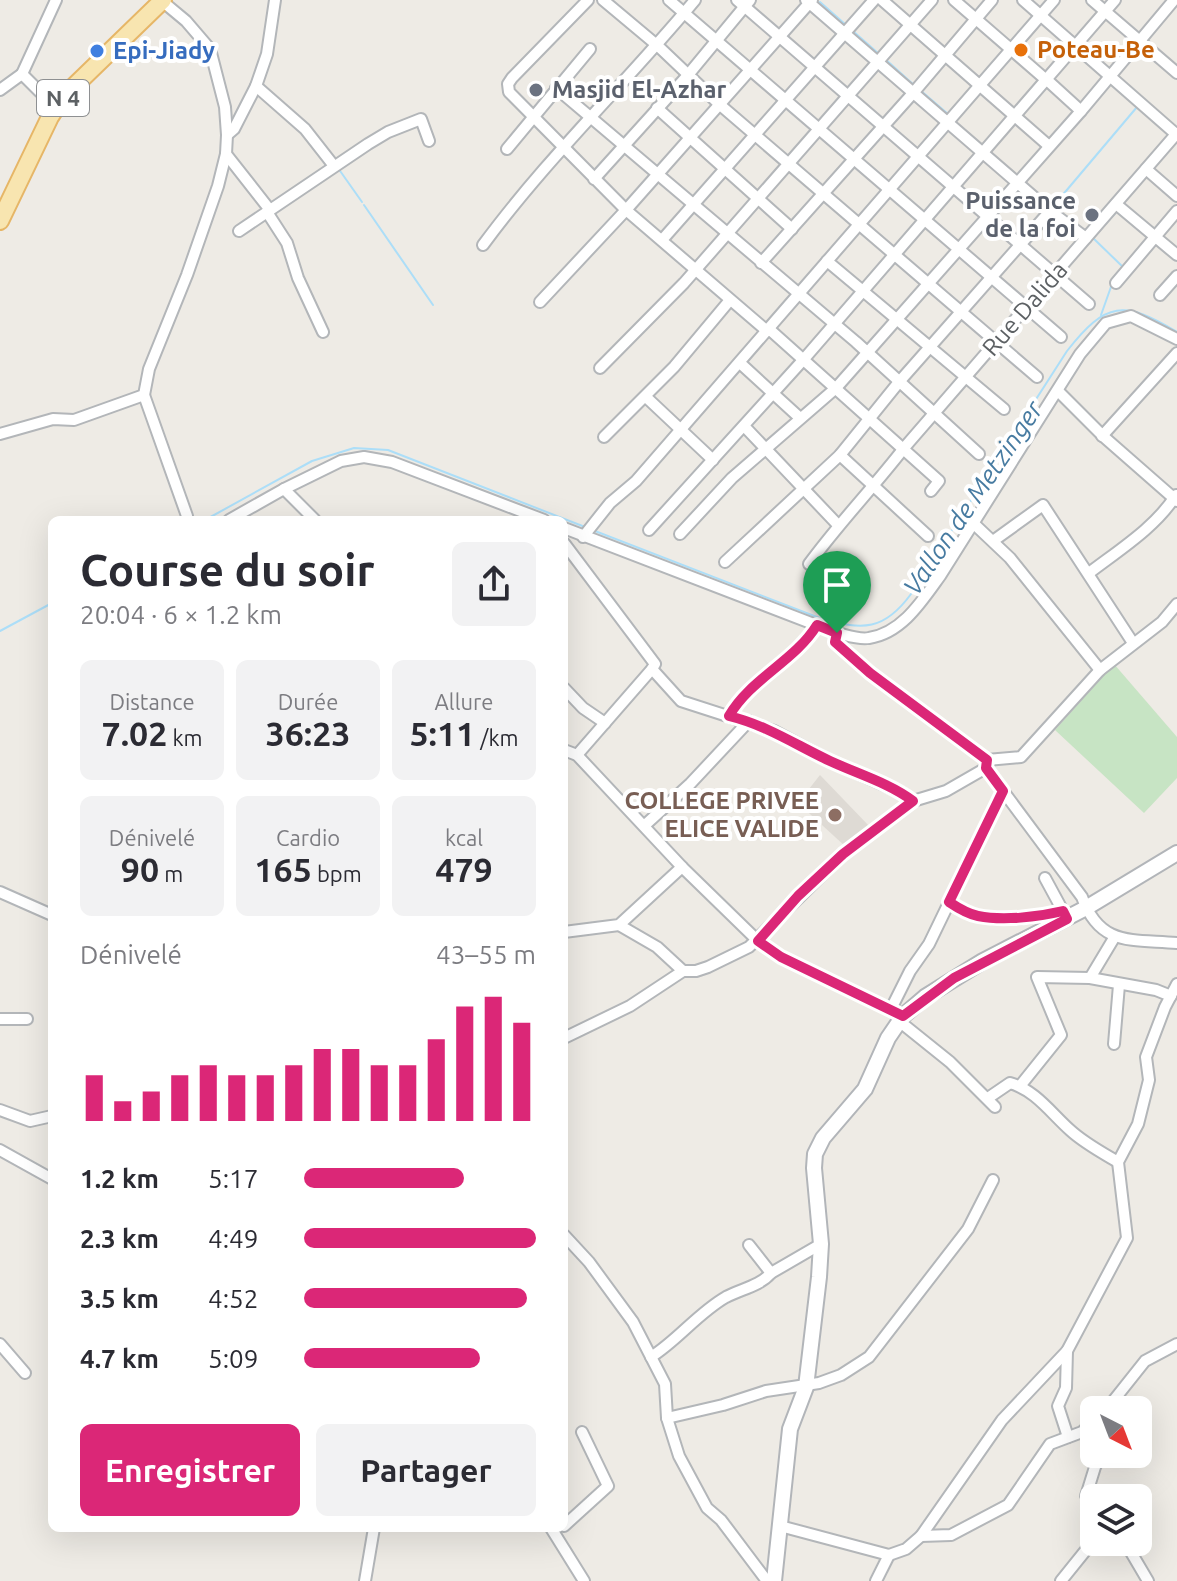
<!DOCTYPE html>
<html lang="fr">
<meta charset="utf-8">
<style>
:root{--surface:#fff;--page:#f2f2f3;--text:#2b2b33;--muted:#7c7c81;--accent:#db2777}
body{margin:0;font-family:Ubuntu,sans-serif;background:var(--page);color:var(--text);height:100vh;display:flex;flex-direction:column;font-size:30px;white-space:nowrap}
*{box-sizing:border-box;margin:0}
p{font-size:26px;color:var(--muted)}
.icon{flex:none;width:44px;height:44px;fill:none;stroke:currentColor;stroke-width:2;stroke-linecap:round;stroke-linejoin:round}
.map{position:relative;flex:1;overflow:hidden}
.details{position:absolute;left:48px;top:516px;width:520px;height:1016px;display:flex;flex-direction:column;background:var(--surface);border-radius:12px;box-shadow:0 8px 32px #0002}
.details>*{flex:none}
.needle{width:52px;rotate:138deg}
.tools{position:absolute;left:1080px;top:1396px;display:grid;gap:16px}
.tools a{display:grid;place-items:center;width:72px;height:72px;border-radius:12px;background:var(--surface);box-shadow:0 8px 32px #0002;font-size:40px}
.pin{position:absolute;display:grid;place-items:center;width:68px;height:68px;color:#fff;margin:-82px -34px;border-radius:50% 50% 50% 0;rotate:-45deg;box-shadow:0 0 8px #0007}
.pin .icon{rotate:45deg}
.round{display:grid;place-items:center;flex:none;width:84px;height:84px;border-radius:12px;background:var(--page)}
.overview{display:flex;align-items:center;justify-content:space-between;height:136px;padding:0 32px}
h1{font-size:44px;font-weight:700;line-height:60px}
.stats{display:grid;grid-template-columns:repeat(3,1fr);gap:12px;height:136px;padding:8px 32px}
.stats div{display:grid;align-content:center;border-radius:12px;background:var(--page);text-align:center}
.stats b{font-size:34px;font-weight:700}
.stats small{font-size:22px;font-weight:400}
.stats p{font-size:22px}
.chart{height:224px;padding:16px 32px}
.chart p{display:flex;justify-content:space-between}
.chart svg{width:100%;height:144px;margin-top:8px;stroke:var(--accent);stroke-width:6}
.cta{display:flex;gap:16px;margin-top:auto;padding:16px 32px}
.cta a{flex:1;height:92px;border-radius:12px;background:var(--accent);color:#fff;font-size:32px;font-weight:700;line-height:92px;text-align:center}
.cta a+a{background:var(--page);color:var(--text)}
ul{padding:0 32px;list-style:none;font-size:26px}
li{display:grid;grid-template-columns:128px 96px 1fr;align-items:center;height:60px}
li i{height:20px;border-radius:10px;background:var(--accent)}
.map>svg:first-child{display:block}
.education{fill:#dedad4}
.green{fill:#c7e4c4}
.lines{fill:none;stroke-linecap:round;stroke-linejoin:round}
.stream{stroke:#acdef8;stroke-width:2}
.street-casing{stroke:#b3b6b9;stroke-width:14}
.secondary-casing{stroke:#b2b5b9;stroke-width:18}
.primary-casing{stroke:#e6b667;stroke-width:20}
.street{stroke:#fff;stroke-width:10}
.secondary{stroke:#fff;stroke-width:14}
.primary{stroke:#f8e5b0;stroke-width:16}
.route-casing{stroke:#fff;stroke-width:16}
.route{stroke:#db2777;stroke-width:10}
.food-dot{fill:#e8710a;stroke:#fff;stroke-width:3}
.shop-dot{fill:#3f7fe0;stroke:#fff;stroke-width:3}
.worship-dot{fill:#6b7280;stroke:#fff;stroke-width:3}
.education-dot{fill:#8d6e63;stroke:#fff;stroke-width:3}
.labels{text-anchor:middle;stroke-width:8;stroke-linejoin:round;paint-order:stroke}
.shield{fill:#fff;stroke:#8e9092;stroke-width:2}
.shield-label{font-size:22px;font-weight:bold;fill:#5d6164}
.food-label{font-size:24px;font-weight:bold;fill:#c56008;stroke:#fff;text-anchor:start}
.shop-label{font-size:24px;font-weight:bold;fill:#366cbe;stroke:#fff;text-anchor:start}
.worship-label{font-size:24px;font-weight:bold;fill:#5b616d;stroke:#fff;text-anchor:start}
.street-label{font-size:24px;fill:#5d6164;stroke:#fff}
.education-label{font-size:24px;font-weight:bold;fill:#785e54;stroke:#fff;text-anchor:end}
.water-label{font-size:26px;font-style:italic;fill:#477ba1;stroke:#fff}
</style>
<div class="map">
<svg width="1177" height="1581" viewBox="0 0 1177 1581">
<rect width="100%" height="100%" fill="#eeebe5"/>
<!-- education -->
<path class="education" d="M 820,775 L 870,827 L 846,847 L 798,803 Z"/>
<!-- green -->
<path class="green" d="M 1114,664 L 1177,737 L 1177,778 L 1144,813 L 1055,730 Z"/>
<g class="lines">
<!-- stream -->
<g class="stream">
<path d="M 820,2 L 846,25"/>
<path d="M 1040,8 L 1047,0"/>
<path d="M 854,32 L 879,54"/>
<path d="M 884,58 L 915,86"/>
<path d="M 920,90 L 948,114"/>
<path d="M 338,168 L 362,202"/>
<path d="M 1055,204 L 1137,107"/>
<path d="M 364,205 L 433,305"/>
<path d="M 1095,235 L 1118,210"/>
<path d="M 1092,237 L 1125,269"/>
<path d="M 1101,315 L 1112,284"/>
<path d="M 205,520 L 312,461 L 354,448 L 388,450 L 585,527"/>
<path d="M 595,531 L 822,619 C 863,630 884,631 911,594 L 1067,351 C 1106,301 1124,300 1177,332"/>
<path d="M 0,631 L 52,603"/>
</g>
<!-- street casing -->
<g class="street-casing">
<g id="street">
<path d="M 588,0 L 512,78 L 508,84 L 509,92 L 626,210 L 767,331"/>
<path d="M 603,0 L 658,46 L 719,104 L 1037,377"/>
<path d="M 669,0 L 1061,337"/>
<path d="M 737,0 L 1089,304"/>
<path d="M 806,0 L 1050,211 L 1086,238"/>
<path d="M 882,0 L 1049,146"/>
<path d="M 954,0 L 1044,78"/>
<path d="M 1023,0 L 1177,135"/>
<path d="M 1092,0 L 1177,73"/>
<path d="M 22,74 L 56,0"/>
<path d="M 1047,80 L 1081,111"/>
<path d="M 256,86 L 305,129 L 334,166"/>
<path d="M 556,88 L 856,342 L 979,454"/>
<path d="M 0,90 L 22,74 L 40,92 L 63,97"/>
<path d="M 657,108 L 792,229"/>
<path d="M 227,135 L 234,129 L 256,86 L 267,54 L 275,0"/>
<path d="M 507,149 L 590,49"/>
<path d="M 226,154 L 270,210"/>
<path d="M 1146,169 L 1177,196"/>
<path d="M 594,179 L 688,75 L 750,0"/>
<path d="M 1116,204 L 1177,255"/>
<path d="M 267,212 L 287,243 L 298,278 L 323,332"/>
<path d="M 239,231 L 368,144 L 388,132 L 421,119 L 429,141"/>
<path d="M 662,240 L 874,0"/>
<path d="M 483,245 C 547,158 626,83 695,0"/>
<path d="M 827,261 L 1004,409"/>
<path d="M 761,263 L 914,92 L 992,0"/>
<path d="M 1116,283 L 1177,211"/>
<path d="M 1160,295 L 1177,276"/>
<path d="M 540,302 L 626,210 L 812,0"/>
<path d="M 769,329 L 939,481 L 931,491"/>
<path d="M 740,363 L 800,418"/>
<path d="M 600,368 L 684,283 L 932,0"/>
<path d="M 1058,391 L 1104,437 L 1177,501"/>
<path d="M 144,395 L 187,516"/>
<path d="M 646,397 L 713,460"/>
<path d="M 744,426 L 838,525"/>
<path d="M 0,434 L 53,419 L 74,420 L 144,395 L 149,369 L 187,275 L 218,186 L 226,154 L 227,135 L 225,107 L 210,49 L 186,21 L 162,1"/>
<path d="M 1102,436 L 1177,353"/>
<path d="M 604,437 L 674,367 L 730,300"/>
<path d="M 840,455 L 928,536"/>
<path d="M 284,489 L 315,520"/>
<path d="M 229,520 L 284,489 L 341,461 L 364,457 L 392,462 L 544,520"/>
<path d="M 972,522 L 1010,558 L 1100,670"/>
<path d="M 564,528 L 837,633 C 846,635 859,640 869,638 C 902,633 922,601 940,576 L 1080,354 L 1106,323 L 1131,316 L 1177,339"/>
<path d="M 649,530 L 804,359 L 1115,0"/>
<path d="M 680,534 L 732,478 L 836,388 L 1081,111 L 1174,0"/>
<path d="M 583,537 L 610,503 L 636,481 L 1054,0"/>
<path d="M 993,541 L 1043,505 L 1133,643"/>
<path d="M 564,543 L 655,664 L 652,669 L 681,701 L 774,731 L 830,761 L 902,793 L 913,801 L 946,791 L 986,768 L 987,760 L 1021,757 L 1100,670 L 1162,622 L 1177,604"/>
<path d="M 725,562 L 840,455 L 899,382 L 1050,211"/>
<path d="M 809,564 C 839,523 873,488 904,448 L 1177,133"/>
<path d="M 1089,573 C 1119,550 1156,527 1176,495"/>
<path d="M 837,633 L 835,642 L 870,673 L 987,760"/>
<path d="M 564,688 L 583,708 L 605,723"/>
<path d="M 729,716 C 750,679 795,661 817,625"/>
<path d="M 564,750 L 577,755 L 682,867 L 758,941 L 781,957 L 903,1016"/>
<path d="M 577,755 L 652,669"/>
<path d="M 986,768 L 1082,897 C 1100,947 1132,939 1177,943"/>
<path d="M 645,825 L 690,784 L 749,721"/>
<path d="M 1045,878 L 1064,913"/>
<path d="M 0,892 L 52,915"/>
<path d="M 949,902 C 958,908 968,914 978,916 C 1003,922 1038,918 1063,911"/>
<path d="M 619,925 L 657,947 L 683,971"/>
<path d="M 564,932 L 619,925 L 682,867"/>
<path d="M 1090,978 L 1114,938"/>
<path d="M 891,1009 L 910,971 L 929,944 L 1003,791"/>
<path d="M 0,1019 L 27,1019"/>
<path d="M 899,1021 L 950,1062 L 995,1107"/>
<path d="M 564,1038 L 630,1006 L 683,971 L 696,971 L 708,967 L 749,947 L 843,854 L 913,801"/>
<path d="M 1114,1044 L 1119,985"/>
<path d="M 1020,1086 L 1061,1035 L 1037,977 L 1090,978 L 1156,990 L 1171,996"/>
<path d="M 988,1098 L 1010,1083 C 1035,1090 1051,1113 1070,1130 C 1084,1143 1101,1152 1118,1162"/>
<path d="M 0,1110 L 30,1121 L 52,1116"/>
<path d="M 0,1150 L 52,1179"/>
<path d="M 564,1235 L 589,1262 L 633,1322 L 665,1384 L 667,1418 L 679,1456 L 707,1508 L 721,1520 L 767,1581"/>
<path d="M 749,1245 L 771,1273"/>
<path d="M 0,1344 L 25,1373"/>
<path d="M 1067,1351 L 1066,1388 L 1058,1406 L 1068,1437"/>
<path d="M 651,1357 C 678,1340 698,1313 726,1297 C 741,1289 760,1286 771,1273 L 821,1244"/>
<path d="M 1106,1410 L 1145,1361 L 1177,1344"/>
<path d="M 667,1418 L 723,1405 L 766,1391 L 819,1383 L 841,1375 L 869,1357 L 968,1229 L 993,1180"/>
<path d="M 1094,1506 L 1086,1496 L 1095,1467 L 1102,1454"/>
<path d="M 564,1526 L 608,1486 L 582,1432"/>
<path d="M 780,1526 L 889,1555 L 906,1549 L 921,1536 L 1002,1420 L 1067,1351 L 1127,1238 L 1118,1162 L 1138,1124 L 1149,1080 L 1146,1057 L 1165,1007 L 1177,984"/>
<path d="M 551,1528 L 584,1581"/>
<path d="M 921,1536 L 951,1535 L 1008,1505 L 1050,1444 L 1082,1432 L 1094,1421"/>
<path d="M 1125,1542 L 1148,1581"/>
<path d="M 365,1581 L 374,1528"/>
<path d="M 876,1581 L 889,1555"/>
<path d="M 1061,1581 L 1094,1540"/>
</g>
</g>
<!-- secondary casing -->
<g class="secondary-casing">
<path id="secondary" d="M 774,1581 L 790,1429 L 806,1387 L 819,1277 L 821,1244 L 814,1168 L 815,1154 L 823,1138 L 865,1089 L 888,1038 L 903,1016 L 925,997 L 983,961 L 1086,908 L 1177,853"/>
</g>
<!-- primary casing -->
<g class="primary-casing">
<path id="primary" d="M 0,221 L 50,117 L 63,97 L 163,0"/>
</g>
<!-- street -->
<use href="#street" class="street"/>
<!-- secondary -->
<use href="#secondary" class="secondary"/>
<!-- primary -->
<use href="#primary" class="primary"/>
</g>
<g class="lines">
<!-- route casing -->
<g class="route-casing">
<path id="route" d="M 817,625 L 837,633 L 835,642 L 870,673 L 987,760 L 986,768 L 1003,791 L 949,902 C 958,908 968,914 978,916 C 1003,921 1038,917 1063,911 L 1067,919 L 954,978 L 903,1016 L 781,957 L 758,941 L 798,896 L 843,854 L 913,801 C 889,783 858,774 830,761 C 796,745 766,725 729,716 C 750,679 795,661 817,625 Z"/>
</g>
<!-- route -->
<use href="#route" class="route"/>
</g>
<!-- markers -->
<circle class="food-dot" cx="1021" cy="50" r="8"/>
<circle class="shop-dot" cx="97" cy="51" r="8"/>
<g class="worship-dot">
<circle cx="536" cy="90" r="8"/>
<circle cx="1092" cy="215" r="8"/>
</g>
<circle class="education-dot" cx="835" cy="815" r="8"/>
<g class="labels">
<!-- shield labels -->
<rect class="shield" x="37" y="80" width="52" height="36" rx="6"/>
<g class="shield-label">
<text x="63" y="106">N 4</text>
</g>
<!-- food labels -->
<g class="food-label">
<text x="1037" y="58">Poteau-Be</text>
</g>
<!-- shop labels -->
<g class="shop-label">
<text x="113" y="59">Epi-Jiady</text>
</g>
<!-- worship labels -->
<g class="worship-label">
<text x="552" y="98">Masjid El-Azhar</text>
<text x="1076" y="209" text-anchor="end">Puissance<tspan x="1076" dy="28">de la foi</tspan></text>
</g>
<!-- street labels -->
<g class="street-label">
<text transform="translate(1025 309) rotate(-49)" y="8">Rue Dalida</text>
</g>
<!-- education labels -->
<g class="education-label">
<text x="819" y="809">COLLEGE PRIVEE<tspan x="819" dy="28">ELICE VALIDE</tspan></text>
</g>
<!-- water labels -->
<g class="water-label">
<text transform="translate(973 498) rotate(-56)" y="9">Vallon de Metzinger</text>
</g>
</g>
</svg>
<div class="tools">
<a><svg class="needle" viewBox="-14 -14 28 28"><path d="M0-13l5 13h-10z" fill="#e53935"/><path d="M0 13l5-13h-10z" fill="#7c7c81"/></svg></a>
<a><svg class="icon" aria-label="layers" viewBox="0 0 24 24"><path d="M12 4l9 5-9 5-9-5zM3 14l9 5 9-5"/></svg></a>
</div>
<div class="pin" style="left:837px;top:633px;background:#1e9e55"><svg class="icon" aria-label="arrive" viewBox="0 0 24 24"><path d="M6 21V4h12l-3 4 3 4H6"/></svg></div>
<section class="details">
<div class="overview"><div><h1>Course du soir</h1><p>20:04 · 6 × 1.2 km</p></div><a class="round"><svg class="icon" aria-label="share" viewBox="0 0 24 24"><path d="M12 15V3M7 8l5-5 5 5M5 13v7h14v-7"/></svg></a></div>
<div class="stats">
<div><p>Distance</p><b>7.02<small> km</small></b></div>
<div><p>Durée</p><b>36:23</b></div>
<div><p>Allure</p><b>5:11<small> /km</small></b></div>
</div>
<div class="stats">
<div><p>Dénivelé</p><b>90<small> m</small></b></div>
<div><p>Cardio</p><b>165<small> bpm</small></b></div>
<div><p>kcal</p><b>479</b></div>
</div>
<div class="chart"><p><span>Dénivelé</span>43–55 m</p>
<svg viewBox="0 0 160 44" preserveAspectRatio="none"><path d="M5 44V30M15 44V38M25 44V35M35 44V30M45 44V27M55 44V30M65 44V30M75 44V27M85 44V22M95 44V22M105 44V27M115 44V27M125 44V19M135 44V9M145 44V6M155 44V14"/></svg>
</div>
<ul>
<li><b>1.2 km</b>5:17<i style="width:69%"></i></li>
<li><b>2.3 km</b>4:49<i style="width:100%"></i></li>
<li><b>3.5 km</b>4:52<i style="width:96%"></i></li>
<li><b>4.7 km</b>5:09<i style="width:76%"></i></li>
</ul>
<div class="cta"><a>Enregistrer</a><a>Partager</a></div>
</section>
</div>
